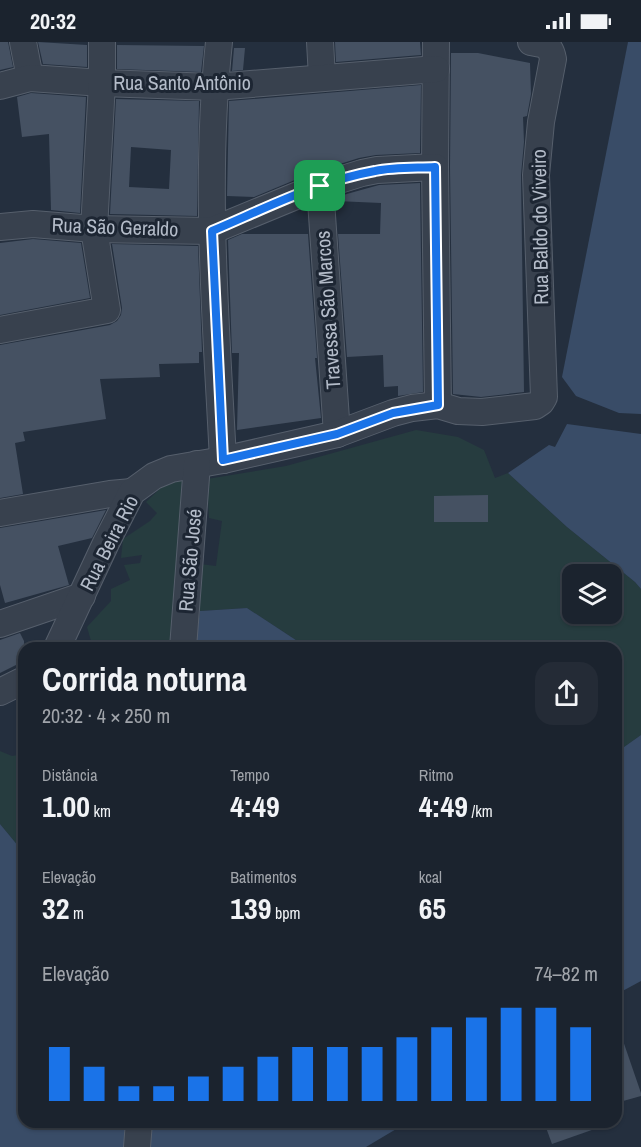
<!DOCTYPE html>
<html lang="pt">
<meta charset="utf-8">
<style>
:root{--surface:#1b232e;--page:#242b36;--text:#f1f3f6;--muted:#a0a4aa;--line:#39404a;--accent:#1a73e8}
body{margin:0;font-family:"Archivo Narrow",sans-serif;background:var(--page);color:var(--text);height:100vh;display:flex;flex-direction:column;font-size:22px;white-space:nowrap}
*{box-sizing:border-box;margin:0}
p{font-size:20px;color:var(--muted)}
.icon{flex:none;width:33px;height:33px;fill:none;stroke:currentColor;stroke-width:2;stroke-linecap:round;stroke-linejoin:round}
.map{position:relative;flex:1;overflow:hidden}
.sheet{position:absolute;left:18px;top:600px;width:604px;height:486px;display:flex;flex-direction:column;background:var(--surface);border-radius:18px;box-shadow:0 2px 4px #0004,0 0 0 2px var(--line)}
.sheet>*{flex:none}
.buttons{position:absolute;left:562px;top:522px;display:grid;gap:12px}
.buttons a{display:grid;place-items:center;width:60px;height:60px;border-radius:12px;background:var(--surface);box-shadow:0 2px 4px #0004,0 0 0 2px var(--line);font-size:30px}
.pin{position:absolute;display:grid;place-items:center;width:51px;height:51px;color:#fff;margin:-26px;border-radius:12px;box-shadow:0 3px 9px #0006}
.round{display:grid;place-items:center;flex:none;width:63px;height:63px;border-radius:18px;background:var(--page)}
.headline{display:flex;align-items:center;justify-content:space-between;height:102px;padding:0 24px}
h1{font-size:33px;font-weight:800;line-height:45px}
.stats{display:grid;grid-template-columns:repeat(3,1fr);gap:9px;height:102px;padding:6px 24px}
.stats div{display:grid;align-content:center}
.stats b{font-size:30px;font-weight:800}
.stats small{font-size:16px;font-weight:400}
.stats p{font-size:16px}
.chart{height:168px;padding:12px 24px}
.chart p{display:flex;justify-content:space-between}
.chart svg{width:100%;height:108px;margin-top:6px;stroke:var(--accent);stroke-width:6}
.status{display:flex;justify-content:space-between;align-items:center;height:42px;padding:0 30px;background:var(--surface);direction:ltr}
.status svg{height:16px;fill:currentColor}
.map>svg:first-child{display:block}
.green{fill:#263c3f;fill-rule:evenodd}
.water{fill:#394c67}
.building{fill:#455162;fill-rule:evenodd}
.lines{fill:none;stroke-linecap:round;stroke-linejoin:round}
.street-casing{stroke:#565f6c;stroke-width:28}
.street{stroke:#38414e;stroke-width:26}
.route-casing{stroke:#fff;stroke-width:12}
.route{stroke:#1a73e8;stroke-width:8}
.labels{text-anchor:middle;stroke-width:6;stroke-linejoin:round;paint-order:stroke}
.street-label{font-size:20px;fill:#b4bcc9;stroke:#1d2633}
</style>
<div class="status"><b>20:32</b><svg viewBox="0 0 49 12"><path d="M0 12V9h3v3zM5 12V6h3v6zM10 12V3h3v9zM15 12V0h3v12zM26 1h20v11H26zM47 4h2v5h-2z"/></svg></div>
<div class="map">
<svg width="641" height="1105" viewBox="0 0 641 1105">
<rect width="100%" height="100%" fill="#242f3e"/>
<!-- green -->
<g class="green">
<path d="M 416,388 L 458,395 L 484,408 L 495,436 L 508,431 L 567,485 L 635,540 L 641,547 L 641,693 L 617,710 L 616,606 L 308,606 L 247,566 L 200,569 L 200,522 L 216,524 L 222,479 L 209,476 L 207,437 L 286,424 ZM 573,532 L 612,532 L 612,572 L 573,572 Z"/>
<path d="M 192,429 L 177,606 L 93,606 L 87,585 L 111,559 L 111,547 L 130,538 L 124,523 L 140,521 L 142,513 L 121,516 L 123,497 L 150,479 L 157,471 L 146,460 L 168,439 Z"/>
<path d="M 0,709 L 12,714 L 24,712 L 24,811 L 0,782 Z"/>
</g>
<!-- water -->
<g class="water">
<path d="M 628,0 L 641,0 L 641,372 L 619,371 L 576,354 L 562,335 Z"/>
<path d="M 567,382 L 641,392 L 641,547 L 635,540 L 567,485 L 508,431 L 549,403 L 555,405 Z"/>
<path d="M 247,566 L 308,606 L 195,606 L 200,569 Z"/>
<path d="M 641,693 L 641,939 L 617,952 L 617,710 Z"/>
<path d="M 0,782 L 24,811 L 24,1080 L 408,1080 L 366,1105 L 0,1105 Z"/>
</g>
<!-- building -->
<g class="building">
<path d="M 0,0 L 8,0 L 13,25 L 0,28 Z"/>
<path d="M 38,0 L 87,3 L 87,25 L 43,22 Z"/>
<path d="M 335,0 L 420,0 L 421,13 L 336,20 Z"/>
<path d="M 117,3 L 204,4 L 201,30 L 117,27 Z"/>
<path d="M 234,6 L 245,6 L 243,28 L 232,29 Z"/>
<path d="M 451,11 L 478,11 L 530,21 L 531,52 L 527,74 L 523,75 L 524,100 L 521,133 L 524,350 L 481,355 L 453,352 L 450,125 Z"/>
<path d="M 421,43 L 420,111 L 376,113 L 359,116 L 314,130 L 254,155 L 227,154 L 229,59 Z"/>
<path d="M 31,51 L 86,55 L 80,171 L 51,168 L 49,92 L 22,95 L 17,55 Z"/>
<path d="M 116,57 L 199,59 L 197,174 L 110,172 ZM 131,105 L 171,108 L 169,147 L 129,145 Z"/>
<path d="M 420,141 L 423,350 L 398,354 L 398,344 L 384,345 L 383,313 L 347,315 L 338,192 L 380,192 L 381,161 L 336,159 L 336,155 L 379,143 Z"/>
<path d="M 242,192 L 308,192 L 317,316 L 315,316 L 321,376 L 237,388 L 239,311 L 232,311 L 228,198 Z"/>
<path d="M 33,197 L 81,201 L 90,256 L 0,273 L 0,201 Z"/>
<path d="M 112,202 L 198,204 L 202,310 L 199,310 L 199,321 L 159,322 L 160,335 L 100,337 L 106,377 L 23,390 L 25,399 L 15,401 L 23,452 L 0,456 L 0,303 L 110,283 L 117,279 L 121,273 L 122,266 Z"/>
<path d="M 488,453 L 488,480 L 434,480 L 434,454 Z"/>
<path d="M 106,468 L 92,496 L 58,504 L 69,543 L 5,561 L 0,543 L 0,486 Z"/>
<path d="M 20,591 L 24,599 L 24,619 L 0,631 L 0,598 Z"/>
<path d="M 616,990 L 620,990 L 641,1051 L 641,1054 L 616,1061 Z"/>
<path d="M 544,1080 L 605,1080 L 606,1083 L 552,1102 Z"/>
</g>
<g class="lines">
<!-- street casing -->
<g class="street-casing">
<g id="street">
<path d="M 23,0 L 30,36"/>
<path d="M 219,0 C 204,139 216,279 223,418"/>
<path d="M 320,0 L 322,35"/>
<path d="M 436,0 L 435,125 L 438,363"/>
<path d="M 0,44 L 30,36 L 102,41 L 214,45 L 436,27"/>
<path d="M 320,144 L 337,392"/>
<path d="M 0,185 L 33,182 L 94,187 L 211,189 L 320,144 L 362,131 L 377,128 L 435,125"/>
<path d="M 0,288 L 107,268 L 94,187 L 102,41 L 102,0"/>
<path d="M 0,471 L 110,452 L 132,450"/>
<path d="M 0,582 L 82,554"/>
<path d="M 57,606 L 106,501 L 132,450 L 154,434 L 171,427 L 223,418 L 337,392 L 393,371 L 412,366 L 438,363 L 458,369 L 482,370 L 535,364 L 541,360 L 544,355 L 536,133 L 541,80 L 553,17 C 550,1 544,3 531,0"/>
<path d="M 183,606 L 197,422"/>
<path d="M 0,650 L 24,638"/>
<path d="M 137,1105 L 139,1080"/>
</g>
</g>
<!-- street -->
<use href="#street" class="street"/>
</g>
<g class="lines">
<!-- route casing -->
<g class="route-casing">
<path id="route" d="M 435,125 L 438,363 L 393,371 L 337,392 L 223,418 L 212,189 C 264,167 318,139 375,129 C 394,125 415,126 435,125 Z"/>
</g>
<!-- route -->
<use href="#route" class="route"/>
</g>
<g class="labels">
<!-- street labels -->
<g class="street-label">
<text x="182" y="48">Rua Santo Antônio</text>
<text transform="translate(115 185) rotate(2)" y="7">Rua São Geraldo</text>
<text transform="translate(540 185) rotate(-91)" y="7">Rua Baldo do Viveiro</text>
<text transform="translate(328 268) rotate(-94)" y="7">Travessa São Marcos</text>
<text transform="translate(109 501) rotate(-63)" y="7">Rua Beira Rio</text>
<text transform="translate(190 518) rotate(-85)" y="7">Rua São José</text>
</g>
</g>
</svg>
<div class="buttons">
<a><svg class="icon" aria-label="layers" viewBox="0 0 24 24"><path d="M12 4l9 5-9 5-9-5zM3 14l9 5 9-5"/></svg></a>
</div>
<div class="pin" style="left:320px;top:144px;background:#1e9e55"><svg class="icon" aria-label="arrive" viewBox="0 0 24 24"><path d="M6 21V4h12l-3 4 3 4H6"/></svg></div>
<section class="sheet">
<div class="headline"><div><h1>Corrida noturna</h1><p>20:32 · 4 × 250 m</p></div><a class="round"><svg class="icon" aria-label="share" viewBox="0 0 24 24"><path d="M12 15V3M7 8l5-5 5 5M5 13v7h14v-7"/></svg></a></div>
<div class="stats">
<div><p>Distância</p><b>1.00<small> km</small></b></div>
<div><p>Tempo</p><b>4:49</b></div>
<div><p>Ritmo</p><b>4:49<small> /km</small></b></div>
</div>
<div class="stats">
<div><p>Elevação</p><b>32<small> m</small></b></div>
<div><p>Batimentos</p><b>139<small> bpm</small></b></div>
<div><p>kcal</p><b>65</b></div>
</div>
<div class="chart"><p><span>Elevação</span>74–82 m</p>
<svg viewBox="0 0 160 44" preserveAspectRatio="none"><path d="M5 44V22M15 44V30M25 44V38M35 44V38M45 44V34M55 44V30M65 44V26M75 44V22M85 44V22M95 44V22M105 44V18M115 44V14M125 44V10M135 44V6M145 44V6M155 44V14"/></svg>
</div>
</section>
</div>
